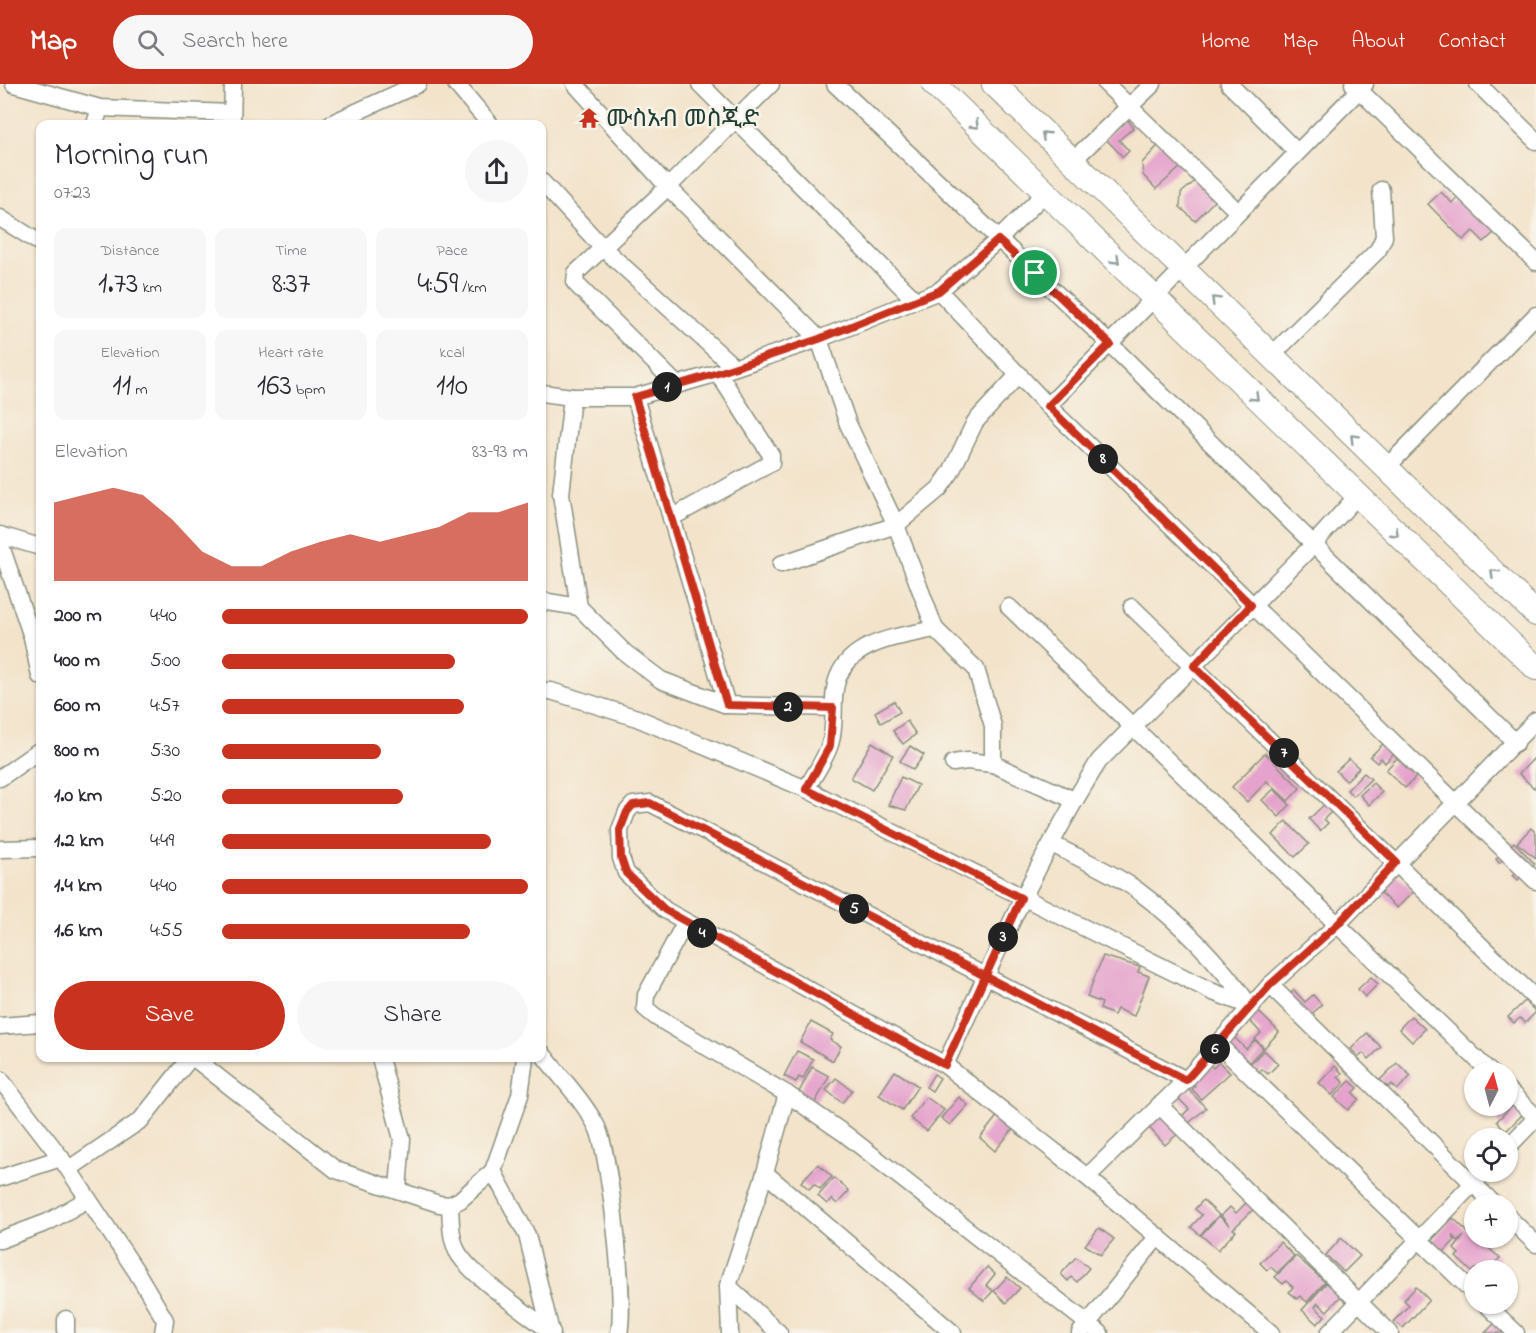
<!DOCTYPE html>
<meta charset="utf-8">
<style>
:root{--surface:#fff;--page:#f7f7f7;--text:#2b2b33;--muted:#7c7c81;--accent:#c8321e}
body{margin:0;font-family:"Indie Flower","Noto Sans Ethiopic",sans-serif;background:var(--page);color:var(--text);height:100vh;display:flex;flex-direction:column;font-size:22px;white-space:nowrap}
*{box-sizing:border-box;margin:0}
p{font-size:20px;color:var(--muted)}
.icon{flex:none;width:33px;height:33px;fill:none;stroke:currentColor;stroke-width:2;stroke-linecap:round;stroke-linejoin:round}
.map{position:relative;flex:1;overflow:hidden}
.sheet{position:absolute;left:36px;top:36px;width:510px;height:942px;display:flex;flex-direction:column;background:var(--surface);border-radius:12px;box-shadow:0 2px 4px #0004}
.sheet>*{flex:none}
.needle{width:39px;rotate:6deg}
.controls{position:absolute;left:1464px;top:978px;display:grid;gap:12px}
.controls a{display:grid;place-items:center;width:54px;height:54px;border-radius:50%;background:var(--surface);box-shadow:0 2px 4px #0004;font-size:30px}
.pin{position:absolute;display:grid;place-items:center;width:51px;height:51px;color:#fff;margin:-26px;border:3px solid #fff;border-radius:50%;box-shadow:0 2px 6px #0007}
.km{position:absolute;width:30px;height:30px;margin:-15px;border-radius:50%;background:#222;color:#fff;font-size:16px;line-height:30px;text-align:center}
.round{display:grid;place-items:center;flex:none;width:63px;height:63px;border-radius:32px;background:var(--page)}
.overview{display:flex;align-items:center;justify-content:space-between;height:102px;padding:0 18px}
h1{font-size:33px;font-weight:600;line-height:45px}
.figures{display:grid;grid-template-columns:repeat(3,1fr);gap:9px;height:102px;padding:6px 18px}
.figures div{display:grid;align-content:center;border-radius:12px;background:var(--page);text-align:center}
.figures b{font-size:30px;font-weight:600}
.figures small{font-size:16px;font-weight:400}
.figures p{font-size:16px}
.chart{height:168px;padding:12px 18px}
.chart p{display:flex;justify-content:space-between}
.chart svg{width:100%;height:108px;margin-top:6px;fill:var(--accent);opacity:.7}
.primary-button{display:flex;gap:12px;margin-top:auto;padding:12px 18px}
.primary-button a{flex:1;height:69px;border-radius:36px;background:var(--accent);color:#fff;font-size:24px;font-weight:600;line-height:69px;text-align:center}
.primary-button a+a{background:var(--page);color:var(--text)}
ul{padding:0 18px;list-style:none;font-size:20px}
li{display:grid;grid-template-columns:96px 72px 1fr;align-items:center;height:45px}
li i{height:15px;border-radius:8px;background:var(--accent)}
header{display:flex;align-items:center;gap:36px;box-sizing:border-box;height:84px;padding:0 30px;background:var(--accent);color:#fff}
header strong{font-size:28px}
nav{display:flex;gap:33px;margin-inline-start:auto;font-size:21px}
.search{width:420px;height:54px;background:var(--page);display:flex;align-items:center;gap:15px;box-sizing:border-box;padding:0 21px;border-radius:33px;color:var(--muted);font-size:22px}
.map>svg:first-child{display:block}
.building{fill:#e5a2cc}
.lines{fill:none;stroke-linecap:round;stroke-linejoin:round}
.minor-casing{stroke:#89907f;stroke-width:19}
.highway-casing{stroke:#89907f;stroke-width:26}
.minor{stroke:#fff;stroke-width:16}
.highway{stroke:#fff;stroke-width:24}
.oneway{stroke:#8f9e9a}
.route-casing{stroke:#fff;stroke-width:12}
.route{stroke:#c8321e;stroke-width:8}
.labels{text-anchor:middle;stroke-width:5;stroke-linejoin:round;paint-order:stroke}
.poi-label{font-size:24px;fill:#1f3d34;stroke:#f7f3e8;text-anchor:start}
</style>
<header>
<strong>Map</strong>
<div class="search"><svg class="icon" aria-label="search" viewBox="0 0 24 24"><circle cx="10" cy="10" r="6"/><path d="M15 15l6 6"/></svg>Search here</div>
<nav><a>Home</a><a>Map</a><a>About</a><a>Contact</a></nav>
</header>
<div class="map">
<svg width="1536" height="1249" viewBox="0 0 1536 1249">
<rect width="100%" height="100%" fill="#f7f3e8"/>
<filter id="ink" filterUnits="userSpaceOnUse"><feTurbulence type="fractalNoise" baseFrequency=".0167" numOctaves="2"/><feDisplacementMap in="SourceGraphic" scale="12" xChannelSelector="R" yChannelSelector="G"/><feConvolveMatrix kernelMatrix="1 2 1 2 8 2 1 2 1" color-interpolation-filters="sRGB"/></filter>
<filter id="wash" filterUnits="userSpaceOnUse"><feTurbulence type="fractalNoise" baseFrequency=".008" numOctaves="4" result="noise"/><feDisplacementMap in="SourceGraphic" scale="24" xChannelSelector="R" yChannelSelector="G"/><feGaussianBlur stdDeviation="1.35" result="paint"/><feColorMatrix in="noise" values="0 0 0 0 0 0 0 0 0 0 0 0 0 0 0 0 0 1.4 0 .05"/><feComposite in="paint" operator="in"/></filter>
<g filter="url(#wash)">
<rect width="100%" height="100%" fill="#f3e3ca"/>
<g id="blocks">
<!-- building -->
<g class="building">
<path d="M 1127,34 L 1133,44 L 1119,56 L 1129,67 L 1123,73 L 1105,54 Z"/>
<path d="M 1165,54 L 1182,82 L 1156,105 L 1143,91 L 1142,79 Z"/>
<path d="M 1200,93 L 1215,116 L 1195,137 L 1180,123 L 1181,109 Z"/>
<path d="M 1441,108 L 1452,119 L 1462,109 L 1498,145 L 1484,158 L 1473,147 L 1463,156 L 1428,120 Z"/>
<path d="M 894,617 L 900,628 L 881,639 L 875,628 Z"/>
<path d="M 907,637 L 916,650 L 903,660 L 893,647 Z"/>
<path d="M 1386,657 L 1396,667 L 1385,679 L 1381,674 L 1377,679 L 1370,673 Z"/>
<path d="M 872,658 L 893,671 L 872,706 L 851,694 Z"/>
<path d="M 910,662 L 924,671 L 913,686 L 900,677 Z"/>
<path d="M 1265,669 L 1300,704 L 1288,717 L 1267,697 L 1247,718 L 1232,703 Z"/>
<path d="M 1536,672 L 1536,701 L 1534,704 L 1519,690 Z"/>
<path d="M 1397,674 L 1416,693 L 1405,704 L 1386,686 Z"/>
<path d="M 1349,675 L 1359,684 L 1346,697 L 1336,687 Z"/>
<path d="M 1364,689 L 1371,695 L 1353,712 L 1347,706 Z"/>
<path d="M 901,693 L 918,701 L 906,726 L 888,721 Z"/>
<path d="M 1373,699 L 1382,708 L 1369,721 L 1360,711 Z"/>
<path d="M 1274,705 L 1290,721 L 1279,733 L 1262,716 Z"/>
<path d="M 1330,715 L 1337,722 L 1324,735 L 1328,739 L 1320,747 L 1309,735 Z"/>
<path d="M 1286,737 L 1309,760 L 1295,773 L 1273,751 Z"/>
<path d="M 1531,744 L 1536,749 L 1536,774 L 1517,759 Z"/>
<path d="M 1514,758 L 1535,780 L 1518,796 L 1513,791 L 1524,781 L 1509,770 L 1499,779 L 1496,775 Z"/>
<path d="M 1397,791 L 1414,807 L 1397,824 L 1379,808 Z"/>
<path d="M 1103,872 L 1140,883 L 1138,888 L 1149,892 L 1134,932 L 1117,925 L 1114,931 L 1100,925 L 1102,919 L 1087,913 Z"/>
<path d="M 1371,893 L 1378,900 L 1365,913 L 1358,905 Z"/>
<path d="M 1294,906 L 1305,918 L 1313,911 L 1322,921 L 1308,933 L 1288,912 Z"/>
<path d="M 1525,917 L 1536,928 L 1525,939 L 1520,934 L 1514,939 L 1508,933 Z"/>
<path d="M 1257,926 L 1279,948 L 1264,964 L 1255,955 L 1261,949 L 1248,935 Z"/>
<path d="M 1411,932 L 1425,945 L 1412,958 L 1399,945 Z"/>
<path d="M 811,938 L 833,950 L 830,956 L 841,962 L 833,977 L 800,958 Z"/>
<path d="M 1367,949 L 1381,963 L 1369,975 L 1363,969 L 1359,973 L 1351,965 Z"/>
<path d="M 1234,953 L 1246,965 L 1255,956 L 1263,964 L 1245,983 L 1224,963 Z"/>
<path d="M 1264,966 L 1278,980 L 1268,990 L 1262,985 L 1259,988 L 1250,980 Z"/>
<path d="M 797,967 L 813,975 L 803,995 L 799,993 L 796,998 L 784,992 Z"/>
<path d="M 1219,978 L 1230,989 L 1201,1015 L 1192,1005 L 1195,1002 L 1192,998 L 1210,981 L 1213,984 Z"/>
<path d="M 1397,979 L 1411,992 L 1397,1006 L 1392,1000 L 1388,1003 L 1380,996 Z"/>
<path d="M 1335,982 L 1342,989 L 1338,993 L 1344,999 L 1332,1011 L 1319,999 Z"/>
<path d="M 812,983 L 829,992 L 815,1019 L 798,1010 Z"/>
<path d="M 895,987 L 918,1002 L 902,1026 L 879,1011 Z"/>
<path d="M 934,990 L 940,994 L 932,1007 L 926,1003 Z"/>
<path d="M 836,994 L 852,1006 L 842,1019 L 826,1006 Z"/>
<path d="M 1350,997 L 1358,1004 L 1353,1009 L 1359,1015 L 1348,1026 L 1334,1013 Z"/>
<path d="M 1185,1002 L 1206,1024 L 1189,1039 L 1182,1032 L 1189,1025 L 1175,1011 Z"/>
<path d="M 926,1013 L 944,1026 L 927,1047 L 910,1034 Z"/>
<path d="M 959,1013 L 968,1021 L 950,1041 L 941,1034 Z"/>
<path d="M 1517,1017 L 1527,1026 L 1506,1047 L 1497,1037 Z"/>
<path d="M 1158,1027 L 1181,1047 L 1165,1061 L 1145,1039 Z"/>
<path d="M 998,1031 L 1014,1044 L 995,1067 L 980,1054 Z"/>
<path d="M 818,1080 L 832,1093 L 820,1105 L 814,1100 L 809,1105 L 801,1098 Z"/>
<path d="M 834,1094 L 849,1107 L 837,1120 L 832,1115 L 827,1120 L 818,1112 Z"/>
<path d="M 1203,1116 L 1219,1131 L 1200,1151 L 1191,1143 L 1202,1131 L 1195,1125 Z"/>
<path d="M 1247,1118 L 1254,1125 L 1233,1145 L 1236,1147 L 1218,1166 L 1201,1151 L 1219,1132 L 1230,1142 L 1221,1132 L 1230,1123 L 1236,1129 Z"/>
<path d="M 1453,1134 L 1468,1148 L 1474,1141 L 1474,1154 L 1493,1154 L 1485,1161 L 1500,1174 L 1487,1186 L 1475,1185 L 1472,1188 L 1456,1173 L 1459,1170 L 1454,1165 L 1464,1152 L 1458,1157 L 1452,1151 L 1455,1156 L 1443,1169 L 1431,1157 Z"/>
<path d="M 1099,1144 L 1114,1155 L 1101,1171 L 1085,1161 Z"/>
<path d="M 1341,1154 L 1360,1172 L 1344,1188 L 1326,1171 Z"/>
<path d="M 1280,1158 L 1294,1172 L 1277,1189 L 1271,1183 L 1267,1186 L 1260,1179 Z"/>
<path d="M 1296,1172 L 1325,1198 L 1307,1218 L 1300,1212 L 1297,1215 L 1289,1208 L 1293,1203 L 1286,1197 L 1283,1200 L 1275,1193 Z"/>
<path d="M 1076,1173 L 1089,1184 L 1077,1198 L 1071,1193 L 1068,1197 L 1061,1190 Z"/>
<path d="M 987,1183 L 995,1190 L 986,1201 L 993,1207 L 984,1217 L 969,1204 Z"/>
<path d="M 1007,1193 L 1020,1204 L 1006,1219 L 994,1207 Z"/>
<path d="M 1328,1197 L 1342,1211 L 1327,1227 L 1318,1219 L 1315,1223 L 1325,1232 L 1317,1240 L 1302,1226 Z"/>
<path d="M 1416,1203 L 1429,1216 L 1403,1244 L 1394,1237 L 1409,1221 L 1404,1216 Z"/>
<path d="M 1496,1238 L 1508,1249 L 1485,1249 Z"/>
</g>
</g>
</g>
<g filter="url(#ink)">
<use href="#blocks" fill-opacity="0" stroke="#89907f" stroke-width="1.5"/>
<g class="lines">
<!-- minor casing -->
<g class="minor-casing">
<g id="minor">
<path d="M 14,0 L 100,24 L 232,29"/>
<path d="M 456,0 L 490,40"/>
<path d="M 575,0 L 668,103 L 819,255 L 848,340 L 896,441 L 935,545 L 976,585 L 993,642 L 993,680 L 1074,716"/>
<path d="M 700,0 L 914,215"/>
<path d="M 835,0 L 1110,260 L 1516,659"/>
<path d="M 1106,0 L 1238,128"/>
<path d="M 1229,0 L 1296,67"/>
<path d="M 1353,0 L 1536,178"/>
<path d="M 1478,0 L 1536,57"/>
<path d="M 95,40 L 100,24"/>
<path d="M 232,40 L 233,0"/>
<path d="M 330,40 L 418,0"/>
<path d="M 1072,77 L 1153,0"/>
<path d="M 542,98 L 603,164 L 734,283"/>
<path d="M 0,134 L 40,159"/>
<path d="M 939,207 L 1048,322 L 1536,797"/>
<path d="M 1271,272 L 1378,166 L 1384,153 L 1381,106"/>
<path d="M 676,300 L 575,199 L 576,189 L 668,103 L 771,0"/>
<path d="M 542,309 L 572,313 L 635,313 L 718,289 L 819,255 L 939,207 L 998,156 L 1044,110"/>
<path d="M 572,313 L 561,410 L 579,523"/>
<path d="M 635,313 L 727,621"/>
<path d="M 1048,322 L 1365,0"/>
<path d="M 1385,385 L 1536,231"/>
<path d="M 671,434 L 771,379 L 771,371 L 718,289"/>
<path d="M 0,451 L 40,463"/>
<path d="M 0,459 L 32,553 L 40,592"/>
<path d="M 781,480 L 896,441 L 939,405 L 951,388 L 975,338 L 1019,290"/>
<path d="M 542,517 L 579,523 L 624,568 L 661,596 L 727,621 L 833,624"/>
<path d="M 1009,523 L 1490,988"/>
<path d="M 1132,523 L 1536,915"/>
<path d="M 542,607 L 551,607 L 637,634 L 806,705 L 1213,908 L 1250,922"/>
<path d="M 953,679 L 967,677 L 993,680"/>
<path d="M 0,694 L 40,666"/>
<path d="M 806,705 C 814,691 825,676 830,660 C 836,643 832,623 835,605 C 842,558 897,553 935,545"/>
<path d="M 1052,760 C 1080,775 1112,788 1137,806 C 1181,839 1219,878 1250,922"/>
<path d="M 0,765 L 40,764"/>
<path d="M 685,839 L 646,911 L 645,924 L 656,933 L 787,1010 L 845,1050 L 1100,1249"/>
<path d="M 1270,901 L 1494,1120"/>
<path d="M 0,942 L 40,939"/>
<path d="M 1219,961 L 1474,1209"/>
<path d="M 542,969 C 560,993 583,1016 597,1043 C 610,1070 626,1220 619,1249"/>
<path d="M 194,974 L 336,1086 L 439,1120 L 450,1121 L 460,1116 L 493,1087 L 520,1011 L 525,974"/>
<path d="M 380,974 L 402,1055 L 398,1105"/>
<path d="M 945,981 C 993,877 1038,773 1099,677 L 1313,461 L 1357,412"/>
<path d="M 0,995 L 61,1074 L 136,1187 L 165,1236 L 163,1249"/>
<path d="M 1186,996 L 650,719 L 633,721 L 627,728 L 620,746 L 621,774 L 626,789 L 665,826 L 945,981 L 1087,1093 L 1271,1249"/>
<path d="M 1508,1006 L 1536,1033"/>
<path d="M 1159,1021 L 1390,1249"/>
<path d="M 1508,1063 L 1536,1034"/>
<path d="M 69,1085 L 141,1036 L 190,974"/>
<path d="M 493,1087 L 527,1151 L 551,1248"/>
<path d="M 765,1089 L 953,1249"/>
<path d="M 1087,1093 L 1186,996 L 1270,901 L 1338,840 L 1536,636"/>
<path d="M 0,1094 L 61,1074"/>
<path d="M 450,1121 C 451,1136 450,1152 457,1167 C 470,1192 528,1229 552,1249"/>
<path d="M 1508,1133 L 1536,1160"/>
<path d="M 0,1156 L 48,1138 L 88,1115"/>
<path d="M 728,1202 L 779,1249"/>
<path d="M 1486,1220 L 1516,1249"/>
<path d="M 66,1249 L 66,1235"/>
<path d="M 730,1249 L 728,1202 L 765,1089 L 787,1010"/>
<path d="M 1080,1249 L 1158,1152"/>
<path d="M 1329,1249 L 1484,1088"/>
</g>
</g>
<!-- highway casing -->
<g class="highway-casing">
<g id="highway">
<path d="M 934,0 L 1536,584"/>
<path d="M 994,0 L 1536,530"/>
</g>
</g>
<!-- minor -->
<use href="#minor" class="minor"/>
<!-- highway -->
<use href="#highway" class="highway"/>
</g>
<!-- one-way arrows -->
<defs><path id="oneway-chevron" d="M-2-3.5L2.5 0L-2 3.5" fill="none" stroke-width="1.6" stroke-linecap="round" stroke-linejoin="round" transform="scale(1.5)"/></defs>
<g class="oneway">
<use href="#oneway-chevron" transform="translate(975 41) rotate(45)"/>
<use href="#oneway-chevron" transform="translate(1045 51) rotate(-137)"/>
<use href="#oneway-chevron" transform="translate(1116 176) rotate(44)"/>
<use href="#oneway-chevron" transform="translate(1215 216) rotate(-135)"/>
<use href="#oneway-chevron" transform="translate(1255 313) rotate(44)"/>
<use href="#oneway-chevron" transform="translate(1354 354) rotate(-135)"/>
<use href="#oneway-chevron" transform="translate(1395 449) rotate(44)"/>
<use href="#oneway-chevron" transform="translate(1494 489) rotate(-136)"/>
</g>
</g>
<g class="lines" filter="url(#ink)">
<!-- route casing -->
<g class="route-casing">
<path id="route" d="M 1035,189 L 998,156 L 939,207 L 819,255 L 718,289 L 635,313 L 727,621 L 833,624 L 830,662 L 806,705 L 1021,814 L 945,981 L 665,826 L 626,789 L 621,774 L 620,746 L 627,728 L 633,721 L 650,719 L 1186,996 L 1270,901 L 1338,840 L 1396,778 L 1194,582 L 1251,521 L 1048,322 L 1110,260 L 1035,189"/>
</g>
<!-- route -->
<use href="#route" class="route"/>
</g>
<!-- icons -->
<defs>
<g id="temple-bare" transform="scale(1.62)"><path d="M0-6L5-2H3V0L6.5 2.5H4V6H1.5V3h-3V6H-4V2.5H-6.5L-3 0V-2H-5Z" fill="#c8321e" stroke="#f7f3e8" stroke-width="2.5" paint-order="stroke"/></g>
</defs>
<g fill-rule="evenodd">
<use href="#temple-bare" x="589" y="34"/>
</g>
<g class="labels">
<!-- poi labels -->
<g class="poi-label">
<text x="606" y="42">ሙስአብ መስጂድ</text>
</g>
</g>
</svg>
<div class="controls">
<a><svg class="needle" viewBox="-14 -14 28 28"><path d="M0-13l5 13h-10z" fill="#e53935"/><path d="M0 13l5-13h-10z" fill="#7c7c81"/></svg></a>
<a><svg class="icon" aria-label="locate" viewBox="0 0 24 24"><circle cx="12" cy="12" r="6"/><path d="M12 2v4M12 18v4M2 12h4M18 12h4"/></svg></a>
<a>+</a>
<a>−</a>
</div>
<div class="pin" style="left:1035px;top:189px;background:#1e9e55"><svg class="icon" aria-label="arrive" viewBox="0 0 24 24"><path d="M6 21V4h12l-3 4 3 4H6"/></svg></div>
<b class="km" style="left:667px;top:303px">1</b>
<b class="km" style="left:788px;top:623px">2</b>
<b class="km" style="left:1003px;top:853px">3</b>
<b class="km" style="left:702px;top:849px">4</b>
<b class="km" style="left:854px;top:825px">5</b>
<b class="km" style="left:1215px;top:965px">6</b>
<b class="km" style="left:1284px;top:669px">7</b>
<b class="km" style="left:1103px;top:375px">8</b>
<section class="sheet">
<div class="overview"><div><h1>Morning run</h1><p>07:23</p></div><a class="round"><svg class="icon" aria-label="share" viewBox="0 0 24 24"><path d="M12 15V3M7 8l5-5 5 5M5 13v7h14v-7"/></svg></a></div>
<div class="figures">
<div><p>Distance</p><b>1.73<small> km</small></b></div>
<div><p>Time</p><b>8:37</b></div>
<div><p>Pace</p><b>4:59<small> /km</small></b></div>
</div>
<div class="figures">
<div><p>Elevation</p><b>11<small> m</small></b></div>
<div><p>Heart rate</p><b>163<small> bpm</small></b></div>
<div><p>kcal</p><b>110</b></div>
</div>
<div class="chart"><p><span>Elevation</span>83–93 m</p>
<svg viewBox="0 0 160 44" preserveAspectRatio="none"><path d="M0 44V12L10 9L20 6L30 9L40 19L50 32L60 38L70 38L80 32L90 28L100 25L110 28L120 25L130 22L140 16L150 16L160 12V44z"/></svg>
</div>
<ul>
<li><b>200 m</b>4:40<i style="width:100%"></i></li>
<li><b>400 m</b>5:00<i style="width:76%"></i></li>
<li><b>600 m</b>4:57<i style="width:79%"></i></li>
<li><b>800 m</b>5:30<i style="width:52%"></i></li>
<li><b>1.0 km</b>5:20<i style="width:59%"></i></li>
<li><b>1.2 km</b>4:49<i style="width:88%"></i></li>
<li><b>1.4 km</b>4:40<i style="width:100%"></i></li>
<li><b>1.6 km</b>4:55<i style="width:81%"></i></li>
</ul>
<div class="primary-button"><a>Save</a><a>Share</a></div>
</section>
</div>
